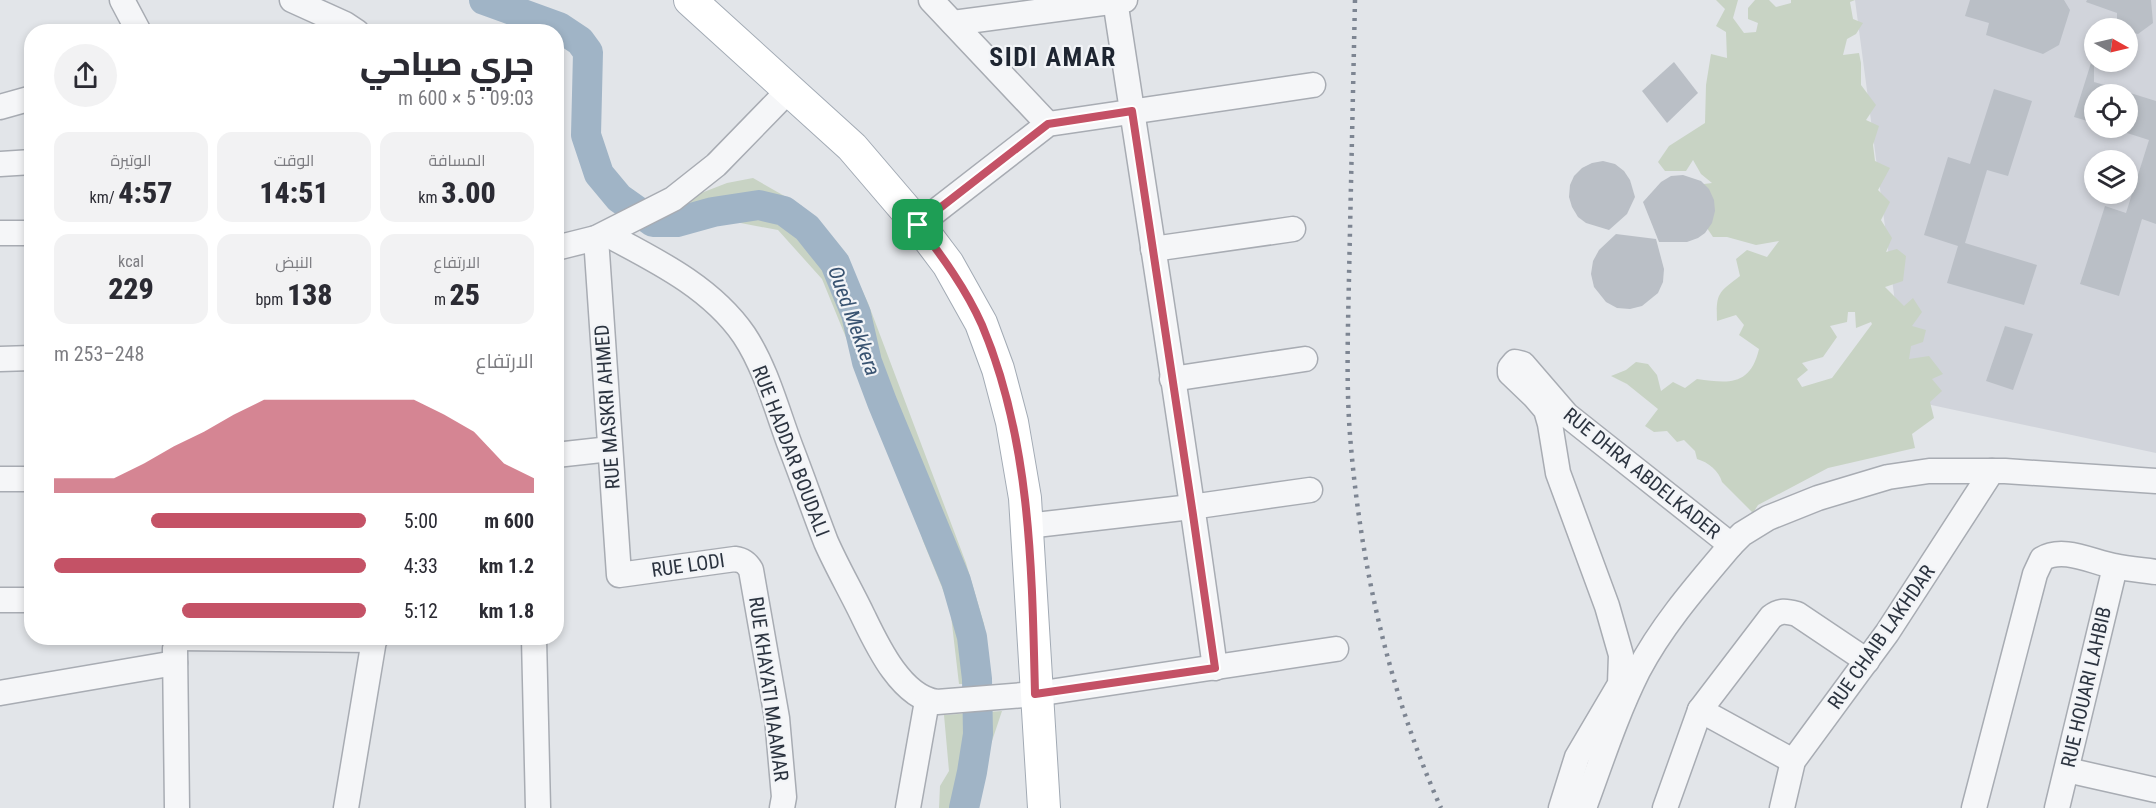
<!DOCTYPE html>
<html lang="ar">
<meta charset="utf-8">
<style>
:root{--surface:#fff;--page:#f2f2f3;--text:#2b2b33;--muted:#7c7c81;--accent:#c45266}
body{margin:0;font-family:"Roboto Condensed",Cairo,sans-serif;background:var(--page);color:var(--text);direction:rtl;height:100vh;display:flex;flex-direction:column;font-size:22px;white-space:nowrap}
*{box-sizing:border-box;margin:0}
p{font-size:20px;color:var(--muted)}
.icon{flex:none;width:33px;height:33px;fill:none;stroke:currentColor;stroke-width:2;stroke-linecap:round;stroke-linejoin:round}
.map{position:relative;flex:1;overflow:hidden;direction:ltr}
.panel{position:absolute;left:24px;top:24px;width:540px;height:621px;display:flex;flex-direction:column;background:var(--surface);border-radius:24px;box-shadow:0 3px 9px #0003;direction:rtl}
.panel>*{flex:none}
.needle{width:39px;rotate:98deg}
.tools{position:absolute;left:2084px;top:18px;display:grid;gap:12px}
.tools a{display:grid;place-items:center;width:54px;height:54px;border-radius:50%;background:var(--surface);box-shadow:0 3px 9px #0003;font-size:30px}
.pin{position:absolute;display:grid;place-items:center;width:51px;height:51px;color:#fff;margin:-26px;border-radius:12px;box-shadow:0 3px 9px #0006}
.round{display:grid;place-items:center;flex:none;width:63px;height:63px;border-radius:32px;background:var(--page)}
.head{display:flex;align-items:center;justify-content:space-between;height:102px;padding:0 30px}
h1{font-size:33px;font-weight:800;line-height:45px}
.figures{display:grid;grid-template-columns:repeat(3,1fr);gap:9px;height:102px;padding:6px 30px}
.figures div{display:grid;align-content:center;border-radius:15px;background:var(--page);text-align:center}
.figures b{font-size:30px;font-weight:800}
.figures small{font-size:16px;font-weight:400}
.figures p{font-size:16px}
.chart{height:168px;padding:12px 30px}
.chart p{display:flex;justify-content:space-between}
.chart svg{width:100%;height:108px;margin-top:6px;fill:var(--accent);opacity:.7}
ul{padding:0 30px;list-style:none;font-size:20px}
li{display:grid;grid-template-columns:96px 72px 1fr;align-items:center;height:45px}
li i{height:15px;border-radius:8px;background:var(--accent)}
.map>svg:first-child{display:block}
.built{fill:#d1d4db;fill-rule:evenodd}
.green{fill:#c8d3c4;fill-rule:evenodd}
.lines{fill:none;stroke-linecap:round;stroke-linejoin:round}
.river{stroke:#a0b4c6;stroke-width:30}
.building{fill:#babfc6}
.minor-casing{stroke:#a8acb3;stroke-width:27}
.major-casing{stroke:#a2aab4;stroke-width:34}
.minor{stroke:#f5f6f8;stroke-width:24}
.major{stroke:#fff;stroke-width:32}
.rail{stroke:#7d8592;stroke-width:4.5;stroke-dasharray:3 6;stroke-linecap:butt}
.route-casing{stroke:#fff;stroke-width:12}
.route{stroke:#c45266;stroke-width:8}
.labels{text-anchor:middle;stroke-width:4.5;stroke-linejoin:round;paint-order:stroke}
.street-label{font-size:20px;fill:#2c3440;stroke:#f2f4f7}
.water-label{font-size:21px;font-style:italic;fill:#395371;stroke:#f2f4f7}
.district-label{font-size:26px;font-weight:bold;letter-spacing:1.5px;fill:#1e2531;stroke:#f2f4f7}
</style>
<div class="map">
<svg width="2156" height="808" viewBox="0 0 2156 808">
<rect width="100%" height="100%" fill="#e2e5e9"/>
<!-- built -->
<path class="built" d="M 1855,0 L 2156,0 L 2156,453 L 1908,400 ZM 2094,28 L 2127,28 L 2127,62 L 2094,62 ZM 2094,94 L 2127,94 L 2127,128 L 2094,128 ZM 2094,160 L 2127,160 L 2127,194 L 2094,194 Z"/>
<!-- green -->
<g class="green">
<path d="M 1716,0 L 1738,0 L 1733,18 L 1744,33 L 1756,32 L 1758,23 L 1748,19 L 1748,8 L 1755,0 L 1769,0 L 1776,7 L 1791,3 L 1791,0 L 1855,0 L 1850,2 L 1853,19 L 1863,23 L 1856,34 L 1847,39 L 1843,55 L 1859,53 L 1861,63 L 1861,85 L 1876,105 L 1866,120 L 1879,126 L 1873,145 L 1875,161 L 1890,168 L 1878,190 L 1890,202 L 1881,220 L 1892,238 L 1886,252 L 1897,249 L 1906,256 L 1903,281 L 1885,287 L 1904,306 L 1913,298 L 1922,312 L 1912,326 L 1926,330 L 1923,342 L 1911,346 L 1909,359 L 1929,356 L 1943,374 L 1932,379 L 1942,391 L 1930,402 L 1934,418 L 1912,434 L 1915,448 L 1828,468 L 1758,505 L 1753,513 L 1722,482 C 1719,471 1708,462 1697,459 L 1695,451 L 1684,440 L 1677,442 L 1667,431 L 1654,432 L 1645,426 L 1658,409 L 1627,384 L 1611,376 L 1626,370 L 1636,362 L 1648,364 L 1657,375 L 1661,391 L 1673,382 L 1685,388 L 1697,379 C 1728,383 1750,387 1759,349 L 1739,335 L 1744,325 L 1736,315 L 1717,321 C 1716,293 1718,293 1740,276 L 1736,259 L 1747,250 L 1767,257 L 1779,241 L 1756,245 L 1727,237 L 1713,237 L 1701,219 L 1696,185 L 1712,183 L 1701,174 L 1693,160 L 1686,171 L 1665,171 L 1658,162 L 1669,146 L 1705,123 L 1706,85 L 1711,54 L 1727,58 L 1726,32 L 1716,26 L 1725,9 ZM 1848,312 L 1855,312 L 1856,328 L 1871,322 L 1872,324 L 1832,378 L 1802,387 L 1797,379 L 1808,370 L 1802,363 L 1823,357 L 1837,337 L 1830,326 L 1847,322 Z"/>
<path d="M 753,178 L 802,206 L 801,218 L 810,214 L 836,241 L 849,262 L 868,303 L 966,563 L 984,624 L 990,680 L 981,680 L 980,668 L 972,684 L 959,684 L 950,607 L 923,541 L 908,489 L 822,279 L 778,230 L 730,221 L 651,226 L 696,195 L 727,183 ZM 833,267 L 846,279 L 859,296 L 856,314 L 873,342 L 869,372 L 888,407 L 906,429 L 928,504 L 946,537 L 967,596 L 965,611 L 976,617 L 976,632 L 980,663 L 970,657 L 967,632 L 974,621 L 961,612 L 957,573 L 947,543 L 925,512 L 916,472 L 900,428 L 876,398 L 865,370 L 869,344 L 850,317 L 857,300 L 836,286 Z"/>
<path d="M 1002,711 L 977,786 L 978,795 L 972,808 L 939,808 L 940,786 L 949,771 L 944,715 Z"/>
</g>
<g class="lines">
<!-- river -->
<path class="river" d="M 484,0 L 559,27 L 580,41 L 588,52 L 586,135 L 599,174 L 619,198 L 653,222 L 677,222 L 713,212 L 759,205 L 784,211 L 807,228 L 835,263 L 856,314 L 867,362 L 882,402 L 956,581 L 972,637 L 977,679 L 978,734 L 972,772 L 964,808"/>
</g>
<!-- building -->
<g class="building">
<path d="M 1970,0 L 2064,0 L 2070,10 L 2059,45 L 2043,54 L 1986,35 L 1989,23 L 1965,16 Z"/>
<path d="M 2087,0 L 2151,0 L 2153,23 L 2138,34 L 2127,31 L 2127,28 L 2121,28 L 2117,23 L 2117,13 L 2086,2 Z"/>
<path d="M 1674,62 L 1698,93 L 1667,123 L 1642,91 Z"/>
<path d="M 2091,63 L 2094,64 L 2094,82 L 2125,91 L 2125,94 L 2094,94 L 2094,123 L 2074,117 Z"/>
<path d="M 1994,89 L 2032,101 L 2008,176 L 1987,170 L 1965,243 L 2037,265 L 2024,305 L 1947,283 L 1958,246 L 1924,235 L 1948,157 L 1970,164 Z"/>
<path d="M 2127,92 L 2156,101 L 2156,224 L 2142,219 L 2119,296 L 2080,284 L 2105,206 L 2126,213 L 2149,140 L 2127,133 Z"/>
<path d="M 1603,161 L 1615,164 L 1624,171 L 1630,180 L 1635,197 L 1627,214 L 1609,230 L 1586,223 L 1578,217 L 1572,207 L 1569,197 L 1570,185 L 1574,176 L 1582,168 L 1592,163 Z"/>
<path d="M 1683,175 L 1701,181 L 1709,189 L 1714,200 L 1715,211 L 1712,223 L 1705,233 L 1698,238 L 1687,242 L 1659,242 L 1643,202 L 1661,182 L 1671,176 Z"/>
<path d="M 1616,234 L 1656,239 L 1664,269 L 1663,282 L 1658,293 L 1642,306 L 1630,309 L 1617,308 L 1606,302 L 1594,287 L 1591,274 L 1593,261 L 1599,250 Z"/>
<path d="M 2005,326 L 2033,334 L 2013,390 L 1986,381 Z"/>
</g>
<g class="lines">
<!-- minor casing -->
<g class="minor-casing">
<g id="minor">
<path d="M 122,0 L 139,32"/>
<path d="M 292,0 L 345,24 L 357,32"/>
<path d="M 931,0 L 1048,124"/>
<path d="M 1115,0 C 1149,223 1185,445 1215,668"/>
<path d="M 953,23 L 1125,0"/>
<path d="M 0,107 L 32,98"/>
<path d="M 0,164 L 32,162"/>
<path d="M 918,225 L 1048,124 L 1313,85"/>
<path d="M 0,233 L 32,233"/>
<path d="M 606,234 C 655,260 711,287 744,335 C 766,368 777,411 791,448 C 803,479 814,511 826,542 C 837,567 851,591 863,616 C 877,645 901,697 937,702 L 1036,694 L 1336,649"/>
<path d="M 596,238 L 619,575 L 735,559 C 743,560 747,563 751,570 L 777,718 L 784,797 L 782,808"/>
<path d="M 556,248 L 596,238 L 673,199 L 716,165 L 790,89"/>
<path d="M 1153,249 L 1293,229"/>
<path d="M 0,359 L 32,358"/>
<path d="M 1172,379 L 1305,359"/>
<path d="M 556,455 L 610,449"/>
<path d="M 0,479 L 32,479"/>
<path d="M 1027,526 L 1191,507 L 1310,490"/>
<path d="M 0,600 L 32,600"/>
<path d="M 175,638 L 374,640"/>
<path d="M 534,638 L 538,808"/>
<path d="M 175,649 L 177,808"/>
<path d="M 0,693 L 175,663"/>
<path d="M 1700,710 L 1793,761"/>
<path d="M 2067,770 L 2156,790"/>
<path d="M 346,808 L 374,640 L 376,638"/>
<path d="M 908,808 L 927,701"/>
<path d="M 1561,808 L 1577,757 L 1620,684 L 1621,655 L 1607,606 L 1558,473 L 1550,424 L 1546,410 L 1534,396 L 1510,373 L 1510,368 L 1515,362 L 1523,364 L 1567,415 L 1731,545"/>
<path d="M 1584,808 C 1601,762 1616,715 1638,671 C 1662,625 1698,584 1731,545 L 1742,534 L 1768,518 L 1818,498 L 1888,477 L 1929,471 L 2005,471 L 2156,481"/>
<path d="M 1665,808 L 1700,710 L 1771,617 C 1780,610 1786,611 1797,614 L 1867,661"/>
<path d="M 1782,808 L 1793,761 L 1887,633 L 1992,471"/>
<path d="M 1974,808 L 2035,574 L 2042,559 C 2063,546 2092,562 2114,566 C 2128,569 2142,570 2156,572"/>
<path d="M 2057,808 L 2115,567"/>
</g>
</g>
<!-- major casing -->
<g class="major-casing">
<path id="major" d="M 690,0 L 852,147 L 917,223 L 948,264 L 981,323 L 998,369 L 1012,422 L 1025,498 L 1044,808"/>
</g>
<!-- minor -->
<use href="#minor" class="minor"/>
<!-- major -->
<use href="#major" class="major"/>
<!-- rail -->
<path class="rail" d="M 1355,0 C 1353,92 1351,184 1349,277 C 1348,329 1346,383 1350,435 C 1360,563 1389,692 1441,808"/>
</g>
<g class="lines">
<!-- route casing -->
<g class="route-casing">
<path id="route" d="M 1132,111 C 1160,296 1189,482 1215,668 L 1035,694 C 1032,570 1031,441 982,325 C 966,289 942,256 918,225 L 1048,124 Z"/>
</g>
<!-- route -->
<use href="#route" class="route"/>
</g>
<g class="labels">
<!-- street labels -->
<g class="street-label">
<text transform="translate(607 407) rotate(-94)" y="7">RUE MASKRI AHMED</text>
<text transform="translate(791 451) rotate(69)" y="7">RUE HADDAR BOUDALI</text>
<text transform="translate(1642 473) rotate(39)" y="7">RUE DHRA ABDELKADER</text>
<text transform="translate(688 565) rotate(-8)" y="7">RUE LODI</text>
<text transform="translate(1881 637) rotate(-55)" y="7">RUE CHAIB LAKHDAR</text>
<text transform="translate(2086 687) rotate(-77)" y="7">RUE HOUARI LAHBIB</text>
<text transform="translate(769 689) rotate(82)" y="7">RUE KHAYATI MAAMAR</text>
</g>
<!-- water labels -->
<g class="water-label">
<text transform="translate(854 321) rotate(70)" y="7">Oued Mekkera</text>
</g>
<!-- district labels -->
<g class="district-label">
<text x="1053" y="66">SIDI AMAR</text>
</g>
</g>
</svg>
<div class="tools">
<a><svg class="needle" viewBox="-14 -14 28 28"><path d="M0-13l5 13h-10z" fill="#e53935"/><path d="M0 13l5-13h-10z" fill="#7c7c81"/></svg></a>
<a><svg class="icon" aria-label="locate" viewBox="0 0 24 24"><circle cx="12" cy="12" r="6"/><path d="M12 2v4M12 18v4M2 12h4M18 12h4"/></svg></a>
<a><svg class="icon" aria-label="layers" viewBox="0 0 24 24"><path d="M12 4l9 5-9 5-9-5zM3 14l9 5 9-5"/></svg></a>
</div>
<div class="pin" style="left:918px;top:225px;background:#1e9e55"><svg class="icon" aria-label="arrive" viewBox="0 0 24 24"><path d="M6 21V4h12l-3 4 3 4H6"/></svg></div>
<section class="panel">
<div class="head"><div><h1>جري صباحي</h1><p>09:03 · 5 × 600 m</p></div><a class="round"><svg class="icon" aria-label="share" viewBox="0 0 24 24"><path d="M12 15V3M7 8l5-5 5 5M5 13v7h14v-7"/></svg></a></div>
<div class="figures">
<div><p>المسافة</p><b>3.00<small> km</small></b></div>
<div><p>الوقت</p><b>14:51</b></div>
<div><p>الوتيرة</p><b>4:57<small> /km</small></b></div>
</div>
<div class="figures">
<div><p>الارتفاع</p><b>25<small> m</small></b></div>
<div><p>النبض</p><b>138<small> bpm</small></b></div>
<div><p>kcal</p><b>229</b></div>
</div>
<div class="chart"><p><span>الارتفاع</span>248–253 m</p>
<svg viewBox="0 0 160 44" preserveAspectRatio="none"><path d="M0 44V38L10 38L20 38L30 32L40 25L50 19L60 12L70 6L80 6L90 6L100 6L110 6L120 6L130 12L140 19L150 32L160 38V44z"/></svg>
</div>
<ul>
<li><b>600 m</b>5:00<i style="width:69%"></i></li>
<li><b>1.2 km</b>4:33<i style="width:100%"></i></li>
<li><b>1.8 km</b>5:12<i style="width:59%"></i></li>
</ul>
</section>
</div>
